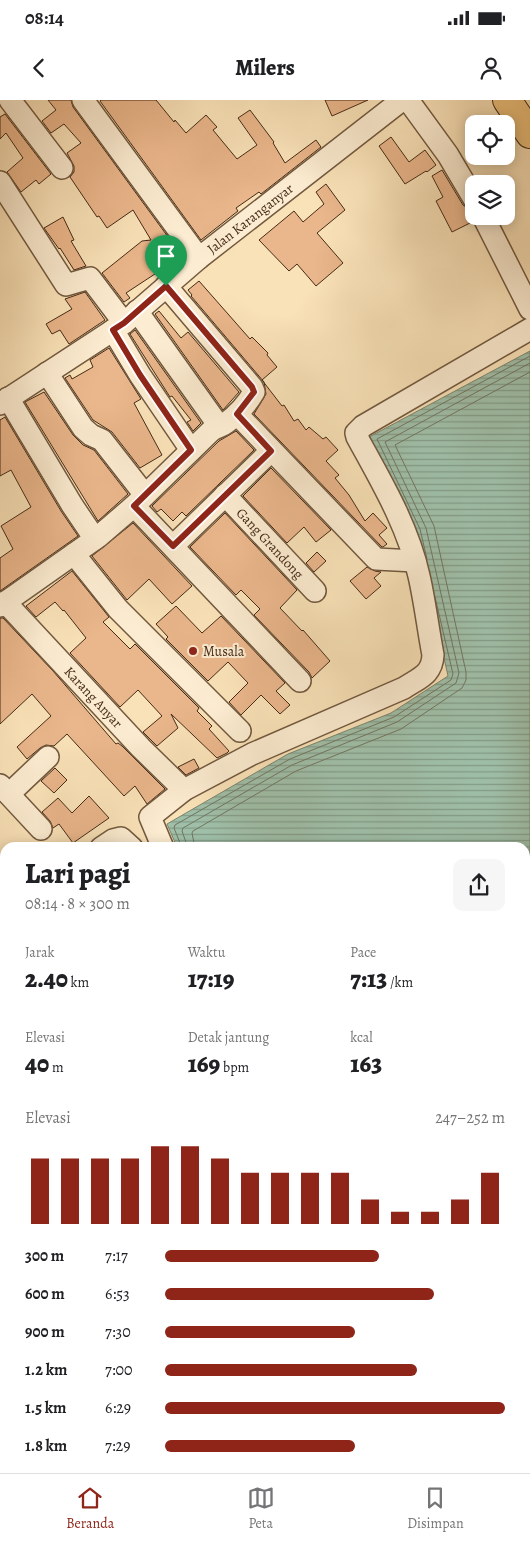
<!DOCTYPE html>
<html lang="id">
<meta charset="utf-8">
<style>
:root{--surface:#fff;--page:#f6f6f6;--text:#202124;--muted:#757577;--line:#e0e0e0;--accent:#8f2418}
body{margin:0;font-family:Alegreya,serif;background:var(--page);color:var(--text);height:100vh;display:flex;flex-direction:column;font-size:19px;white-space:nowrap}
*{box-sizing:border-box;margin:0}
p{font-size:16px;color:var(--muted)}
.icon{flex:none;width:28px;height:28px;fill:none;stroke:currentColor;stroke-width:2;stroke-linecap:round;stroke-linejoin:round}
.map{position:relative;flex:1;overflow:hidden}
.panel{position:absolute;left:0px;top:742px;width:530px;height:631px;display:flex;flex-direction:column;background:var(--surface);border-radius:15px 15px 0 0;box-shadow:0 2px 12px #0003}
.panel>*{flex:none}
.tools{position:absolute;left:465px;top:15px;display:grid;gap:10px}
.tools a{display:grid;place-items:center;width:50px;height:50px;border-radius:10px;background:var(--surface);box-shadow:0 2px 12px #0003;font-size:25px}
.pin{position:absolute;display:grid;place-items:center;width:42px;height:42px;color:#fff;margin:-51px -21px;border-radius:50% 50% 50% 0;rotate:-45deg;box-shadow:0 0 5px #0007}
.pin .icon{rotate:45deg}
.round{display:grid;place-items:center;flex:none;width:52px;height:52px;border-radius:10px;background:var(--page)}
.headline{display:flex;align-items:center;justify-content:space-between;height:85px;padding:0 25px}
h1{font-size:28px;font-weight:800;line-height:38px}
.metrics{display:grid;grid-template-columns:repeat(3,1fr);gap:8px;height:85px;padding:5px 25px}
.metrics div{display:grid;align-content:center}
.metrics b{font-size:25px;font-weight:800}
.metrics small{font-size:14px;font-weight:400}
.metrics p{font-size:14px}
.chart{height:140px;padding:10px 25px}
.chart p{display:flex;justify-content:space-between}
.chart svg{width:100%;height:90px;margin-top:5px;stroke:var(--accent);stroke-width:6}
ul{padding:0 25px;list-style:none;font-size:16px}
li{display:grid;grid-template-columns:80px 60px 1fr;align-items:center;height:38px}
li i{height:12px;border-radius:6px;background:var(--accent)}
.status{display:flex;justify-content:space-between;align-items:center;height:35px;padding:0 25px;background:var(--surface);direction:ltr}
.status svg{height:14px;fill:currentColor}
header{display:flex;justify-content:space-between;align-items:center;height:65px;padding:0 25px;background:var(--surface);font-size:22px;font-weight:800}
.dock{display:flex;justify-content:space-around;align-items:center;height:70px;border-top:1px solid var(--line);background:var(--surface);font-size:14px;color:var(--muted)}
.dock a{display:grid;justify-items:center;gap:2px}
.dock .current{color:var(--accent)}
.map>svg:first-child{display:block}
.wetland{fill:url(#wetland-marsh);stroke:#807854}
.water{fill:url(#water-rules);stroke:#7b846e}
.lines{fill:none;stroke-linecap:round;stroke-linejoin:round}
.shore{stroke:#727560;stroke-width:1}
.stream{stroke:#7b846e;stroke-width:4.5}
.building{fill:#eab68b;stroke:#452b17}
.minor-casing{stroke:#72593f;stroke-width:24}
.highway-casing{stroke:#452b17;stroke-width:30}
.minor{stroke:#fcecd1;stroke-width:21}
.highway{stroke:#edc17c;stroke-width:28}
.rail-casing{stroke:#452b17;stroke-width:5.5}
.rail{stroke:#fcecd1;stroke-width:4;stroke-dasharray:11;stroke-linecap:butt}
.route-casing{stroke:#fff;stroke-width:10}
.route{stroke:#8f2418;stroke-width:6}
.poi-dot{fill:#8f2418;stroke:#fcecd1;stroke-width:2}
.labels{text-anchor:middle;stroke-width:4;stroke-linejoin:round;paint-order:stroke}
.street-label{font-size:14px;fill:#452b17;stroke:#fcecd1}
.poi-label{font-size:14px;fill:#452b17;stroke:#fcecd1;text-anchor:start}
</style>
<div class="status"><b>08:14</b><svg viewBox="0 0 49 12"><path d="M0 12V9h3v3zM5 12V6h3v6zM10 12V3h3v9zM15 12V0h3v12zM26 1h20v11H26zM47 4h2v5h-2z"/></svg></div>
<header><svg class="icon" aria-label="back" viewBox="0 0 24 24"><path d="M15 5l-7 7 7 7"/></svg>Milers<svg class="icon" aria-label="person" viewBox="0 0 24 24"><circle cx="12" cy="8" r="4"/><path d="M4 21q1-7 8-7t8 7"/></svg></header>
<div class="map">
<svg width="530" height="1373" viewBox="0 0 530 1373">
<defs>
<pattern id="wetland-marsh" width="20" height="14" patternUnits="userSpaceOnUse" patternTransform="scale(1.25)"><rect width="20" height="14" fill="#bcc490"/><path d="M1 5h8M5 5V1M11 12h8M15 12V8" fill="none" stroke="#9b9f75"/></pattern>
<pattern id="water-rules" width="6" height="5" patternUnits="userSpaceOnUse" patternTransform="scale(1.25)"><rect width="6" height="5" fill="#9fbfa8"/><path d="M0 2.5h6" fill="none" stroke="#839b88"/></pattern>
</defs>
<rect width="100%" height="100%" fill="#fae2b8"/>
<filter id="stains"><feTurbulence type="fractalNoise" baseFrequency=".004" numOctaves="4"/><feColorMatrix values="0 0 0 0 .2 0 0 0 0 .09 0 0 0 0 .02 0 0 0 .5 -.17"/></filter>
<radialGradient id="worn" r=".72"><stop offset=".6" stop-color="#630" stop-opacity="0"/><stop offset="1" stop-color="#630" stop-opacity=".3"/></radialGradient>
<!-- wetland -->
<path class="wetland" d="M 5,1171 L 5,1211 L 0,1211 L 0,1173 Z"/>
<!-- water -->
<path class="water" d="M 530,251 L 530,1108 L 525,1099 L 525,748 L 177,747 L 167,724 L 288,654 L 391,613 L 448,576 L 416,431 L 369,337 Z"/>
<g class="lines">
<!-- shore -->
<g class="shore">
<path d="M 427,459 L 420,429 L 377,339 L 530,256"/>
<path d="M 182,748 L 174,728 L 175,725 L 290,659 L 394,617 L 451,580 L 453,574 L 435,497"/>
<path d="M 188,748 L 182,731 L 183,728 L 292,665 L 397,622 L 456,583 L 459,573 L 426,428 L 385,342 L 530,263"/>
<path d="M 195,748 L 192,733 L 193,731 L 296,671 L 401,629 L 462,588 L 466,580 L 466,572 L 434,426 L 395,345 L 530,272"/>
</g>
<!-- stream -->
<path class="stream" d="M 0,1228 L 5,1228"/>
</g>
<!-- building -->
<g class="building">
<path d="M 48,0 L 71,0 L 73,7 L 182,156 L 163,173 L 161,170 L 126,193 L 130,198 L 124,202 L 102,173 L 142,141 L 151,140 L 133,110 L 107,128 L 99,116 L 97,117 L 70,77 L 74,72 L 74,66 L 67,53 L 81,43 L 64,24 L 51,33 L 42,21 L 56,10 Z"/>
<path d="M 101,0 L 156,0 L 174,22 L 175,20 L 186,33 L 206,15 L 217,27 L 213,30 L 237,59 L 257,45 L 238,18 L 250,10 L 274,42 L 273,43 L 285,63 L 316,40 L 321,47 L 261,94 L 259,92 L 236,108 L 238,111 L 201,140 L 100,1 Z"/>
<path d="M 325,0 L 368,0 L 332,16 Z"/>
<path d="M 5,14 L 51,74 L 39,84 L 36,80 L 21,92 L 7,72 L 23,58 L 6,33 L 0,39 L 0,17 Z"/>
<path d="M 391,37 L 409,62 L 425,50 L 436,65 L 427,72 L 426,71 L 405,84 L 379,46 Z"/>
<path d="M 442,70 L 463,105 L 472,111 L 471,116 L 472,122 L 452,132 L 436,101 L 443,97 L 432,76 Z"/>
<path d="M 326,84 L 345,110 L 317,133 L 343,163 L 316,186 L 297,164 L 289,171 L 259,140 L 294,111 L 303,122 L 324,104 L 316,92 Z"/>
<path d="M 63,117 L 74,140 L 71,141 L 86,166 L 74,170 L 60,148 L 59,149 L 44,128 Z"/>
<path d="M 199,181 L 250,239 L 252,237 L 268,253 L 267,255 L 277,267 L 262,280 L 282,306 L 284,305 L 294,321 L 298,319 L 306,330 L 309,327 L 323,339 L 326,337 L 338,350 L 326,361 L 339,375 L 335,378 L 349,395 L 365,421 L 373,413 L 387,428 L 379,435 L 387,444 L 383,447 L 382,447 L 254,314 L 266,294 L 264,282 L 191,196 L 192,195 L 188,190 Z"/>
<path d="M 85,192 L 105,220 L 69,244 L 60,230 L 52,234 L 46,224 L 72,209 L 65,199 Z"/>
<path d="M 159,211 L 181,238 L 188,232 L 239,292 L 223,310 L 155,214 Z"/>
<path d="M 135,230 L 201,323 L 193,331 L 187,322 L 191,320 L 172,296 L 170,297 L 130,234 Z"/>
<path d="M 109,248 L 141,299 L 134,303 L 162,355 L 140,368 L 112,332 L 93,320 L 65,278 L 70,275 L 72,279 L 93,267 L 90,260 Z"/>
<path d="M 44,292 L 73,335 L 83,345 L 94,350 L 128,394 L 98,421 L 25,302 Z"/>
<path d="M 5,317 L 61,411 L 78,436 L 0,491 L 0,458 L 13,449 L 1,426 L 31,407 L 11,370 L 0,376 L 0,320 Z"/>
<path d="M 236,331 L 254,350 L 186,416 L 182,412 L 173,421 L 161,409 L 157,412 L 152,406 L 219,341 Z"/>
<path d="M 271,368 L 331,430 L 316,442 L 304,427 L 287,443 L 243,396 Z"/>
<path d="M 225,413 L 297,490 L 280,508 L 302,531 L 303,530 L 330,561 L 312,578 L 309,572 L 254,515 L 260,509 L 241,490 L 236,495 L 190,447 Z"/>
<path d="M 133,423 L 192,486 L 172,504 L 149,479 L 127,500 L 92,456 Z"/>
<path d="M 317,452 L 326,461 L 314,472 L 306,463 Z"/>
<path d="M 367,467 L 375,471 L 381,472 L 374,478 L 381,486 L 366,499 L 350,481 Z"/>
<path d="M 72,471 L 109,517 L 103,522 L 130,549 L 135,544 L 199,608 L 197,611 L 212,626 L 209,629 L 229,651 L 227,653 L 217,658 L 171,614 L 178,628 L 157,646 L 143,632 L 162,616 L 138,590 L 120,607 L 70,553 L 86,538 L 64,510 L 63,511 L 55,502 L 36,517 L 26,506 Z"/>
<path d="M 176,506 L 202,533 L 221,516 L 285,583 L 276,591 L 290,605 L 280,614 L 261,595 L 241,615 L 229,602 L 248,583 L 228,562 L 208,581 L 166,539 L 168,537 L 156,524 Z"/>
<path d="M 0,518 L 3,518 L 53,571 L 116,644 L 118,643 L 122,646 L 165,689 L 147,704 L 135,686 L 124,696 L 67,634 L 54,646 L 46,645 L 40,648 L 27,659 L 17,647 L 51,616 L 32,594 L 0,624 Z"/>
<path d="M 194,659 L 199,668 L 186,675 L 178,667 Z"/>
<path d="M 55,668 L 67,680 L 54,693 L 41,681 Z"/>
<path d="M 89,696 L 109,718 L 73,743 L 59,724 L 53,728 L 50,721 L 42,712 L 58,698 L 72,713 Z"/>
</g>
<g class="lines">
<!-- minor casing -->
<g class="minor-casing">
<g id="minor">
<path d="M 10,0 L 62,68"/>
<path d="M 83,0 L 199,158"/>
<path d="M 408,0 L 448,55 L 474,99"/>
<path d="M 0,82 L 66,185 L 90,178 L 124,223"/>
<path d="M 483,116 L 530,209"/>
<path d="M 137,211 L 219,326"/>
<path d="M 113,230 L 140,275 L 191,350"/>
<path d="M 47,273 L 83,328 L 91,335 L 102,340 L 145,395"/>
<path d="M 8,298 L 72,405 L 95,439"/>
<path id="s1" d="M 0,304 L 124,223 L 199,158 L 402,0"/>
<path d="M 237,314 L 376,459 L 415,461"/>
<path id="s2" d="M 225,395 L 315,491"/>
<path d="M 134,406 L 300,581"/>
<path d="M 173,446 L 271,351"/>
<path d="M 74,454 L 118,509 L 240,631"/>
<path id="s3" d="M 5,502 L 141,648 L 184,690"/>
<path d="M 0,506 L 98,437 L 134,406 L 211,331 C 216,327 221,327 226,323 C 237,315 247,304 254,292 L 252,287 L 166,186"/>
<path d="M 0,685 L 41,729"/>
<path d="M 9,694 L 48,657"/>
<path d="M 101,748 L 113,740 L 121,738 L 132,748"/>
<path d="M 163,748 L 150,717 L 184,690 L 252,654 L 404,588 C 419,578 432,575 433,555 C 428,529 425,502 419,476 C 408,426 381,381 357,337 L 356,333 L 363,326 L 530,229"/>
<path d="M 0,996 L 5,1001"/>
<path d="M 0,1020 L 5,1018"/>
<path d="M 525,1115 L 530,1115"/>
<path d="M 525,1197 L 530,1196"/>
<path d="M 525,1299 L 530,1299"/>
<path d="M 0,1319 L 5,1319"/>
<path d="M 320,1369 L 325,1373"/>
<path d="M 467,1373 L 468,1369"/>
</g>
</g>
<!-- highway casing -->
<g class="highway-casing">
<path id="highway" d="M 507,0 L 530,34"/>
</g>
<!-- minor -->
<use href="#minor" class="minor"/>
<!-- highway -->
<use href="#highway" class="highway"/>
<!-- rail casing -->
<g class="rail-casing">
<g id="rail">
<path d="M 525,1253 L 530,1253"/>
<path d="M 525,1265 L 530,1265"/>
<path d="M 0,1268 L 5,1267"/>
<path d="M 0,1280 L 5,1280"/>
</g>
</g>
<!-- rail -->
<use href="#rail" class="rail"/>
</g>
<g class="lines">
<!-- route casing -->
<g class="route-casing">
<path id="route" d="M 166,186 L 252,287 L 254,292 L 237,314 L 271,351 L 173,446 L 134,406 L 191,350 L 140,275 L 113,230 L 124,223 Z"/>
</g>
<!-- route -->
<use href="#route" class="route"/>
</g>
<!-- markers -->
<circle class="poi-dot" cx="193" cy="551" r="5"/>
<g class="labels">
<!-- street labels -->
<g class="street-label">
<text dy="5" stroke="none"><textPath href="#s1" startOffset="312">Jalan Karanganyar</textPath></text>
<text dy="5" stroke="none"><textPath href="#s2" startOffset="66">Gang Grandong</textPath></text>
<text dy="5" stroke="none"><textPath href="#s3" startOffset="130">Karang Anyar</textPath></text>
</g>
<!-- poi labels -->
<g class="poi-label">
<text x="203" y="556">Musala</text>
</g>
</g>
<rect width="100%" height="100%" filter="url(#stains)"/>
<rect width="100%" height="100%" fill="url(#worn)"/>
</svg>
<div class="tools">
<a><svg class="icon" aria-label="locate" viewBox="0 0 24 24"><circle cx="12" cy="12" r="6"/><path d="M12 2v4M12 18v4M2 12h4M18 12h4"/></svg></a>
<a><svg class="icon" aria-label="layers" viewBox="0 0 24 24"><path d="M12 4l9 5-9 5-9-5zM3 14l9 5 9-5"/></svg></a>
</div>
<div class="pin" style="left:166px;top:186px;background:#1e9e55"><svg class="icon" aria-label="arrive" viewBox="0 0 24 24"><path d="M6 21V4h12l-3 4 3 4H6"/></svg></div>
<section class="panel">
<div class="headline"><div><h1>Lari pagi</h1><p>08:14 · 8 × 300 m</p></div><a class="round"><svg class="icon" aria-label="share" viewBox="0 0 24 24"><path d="M12 15V3M7 8l5-5 5 5M5 13v7h14v-7"/></svg></a></div>
<div class="metrics">
<div><p>Jarak</p><b>2.40<small> km</small></b></div>
<div><p>Waktu</p><b>17:19</b></div>
<div><p>Pace</p><b>7:13<small> /km</small></b></div>
</div>
<div class="metrics">
<div><p>Elevasi</p><b>40<small> m</small></b></div>
<div><p>Detak jantung</p><b>169<small> bpm</small></b></div>
<div><p>kcal</p><b>163</b></div>
</div>
<div class="chart"><p><span>Elevasi</span>247–252 m</p>
<svg viewBox="0 0 160 44" preserveAspectRatio="none"><path d="M5 44V12M15 44V12M25 44V12M35 44V12M45 44V6M55 44V6M65 44V12M75 44V19M85 44V19M95 44V19M105 44V19M115 44V32M125 44V38M135 44V38M145 44V32M155 44V19"/></svg>
</div>
<ul>
<li><b>300 m</b>7:17<i style="width:63%"></i></li>
<li><b>600 m</b>6:53<i style="width:79%"></i></li>
<li><b>900 m</b>7:30<i style="width:56%"></i></li>
<li><b>1.2 km</b>7:00<i style="width:74%"></i></li>
<li><b>1.5 km</b>6:29<i style="width:100%"></i></li>
<li><b>1.8 km</b>7:29<i style="width:56%"></i></li>
</ul>
</section>
</div>
<nav class="dock">
<a class="current"><svg class="icon" aria-label="home" viewBox="0 0 24 24"><path d="M3 11l9-7 9 7M6 9v11h12V9"/></svg>Beranda</a>
<a><svg class="icon" aria-label="map" viewBox="0 0 24 24"><path d="M3 6l6-2 6 2 6-2v14l-6 2-6-2-6 2zM9 4v14M15 6v14"/></svg>Peta</a>
<a><svg class="icon" aria-label="saved" viewBox="0 0 24 24"><path d="M7 4h10v16l-5-4-5 4z"/></svg>Disimpan</a>
</nav>
